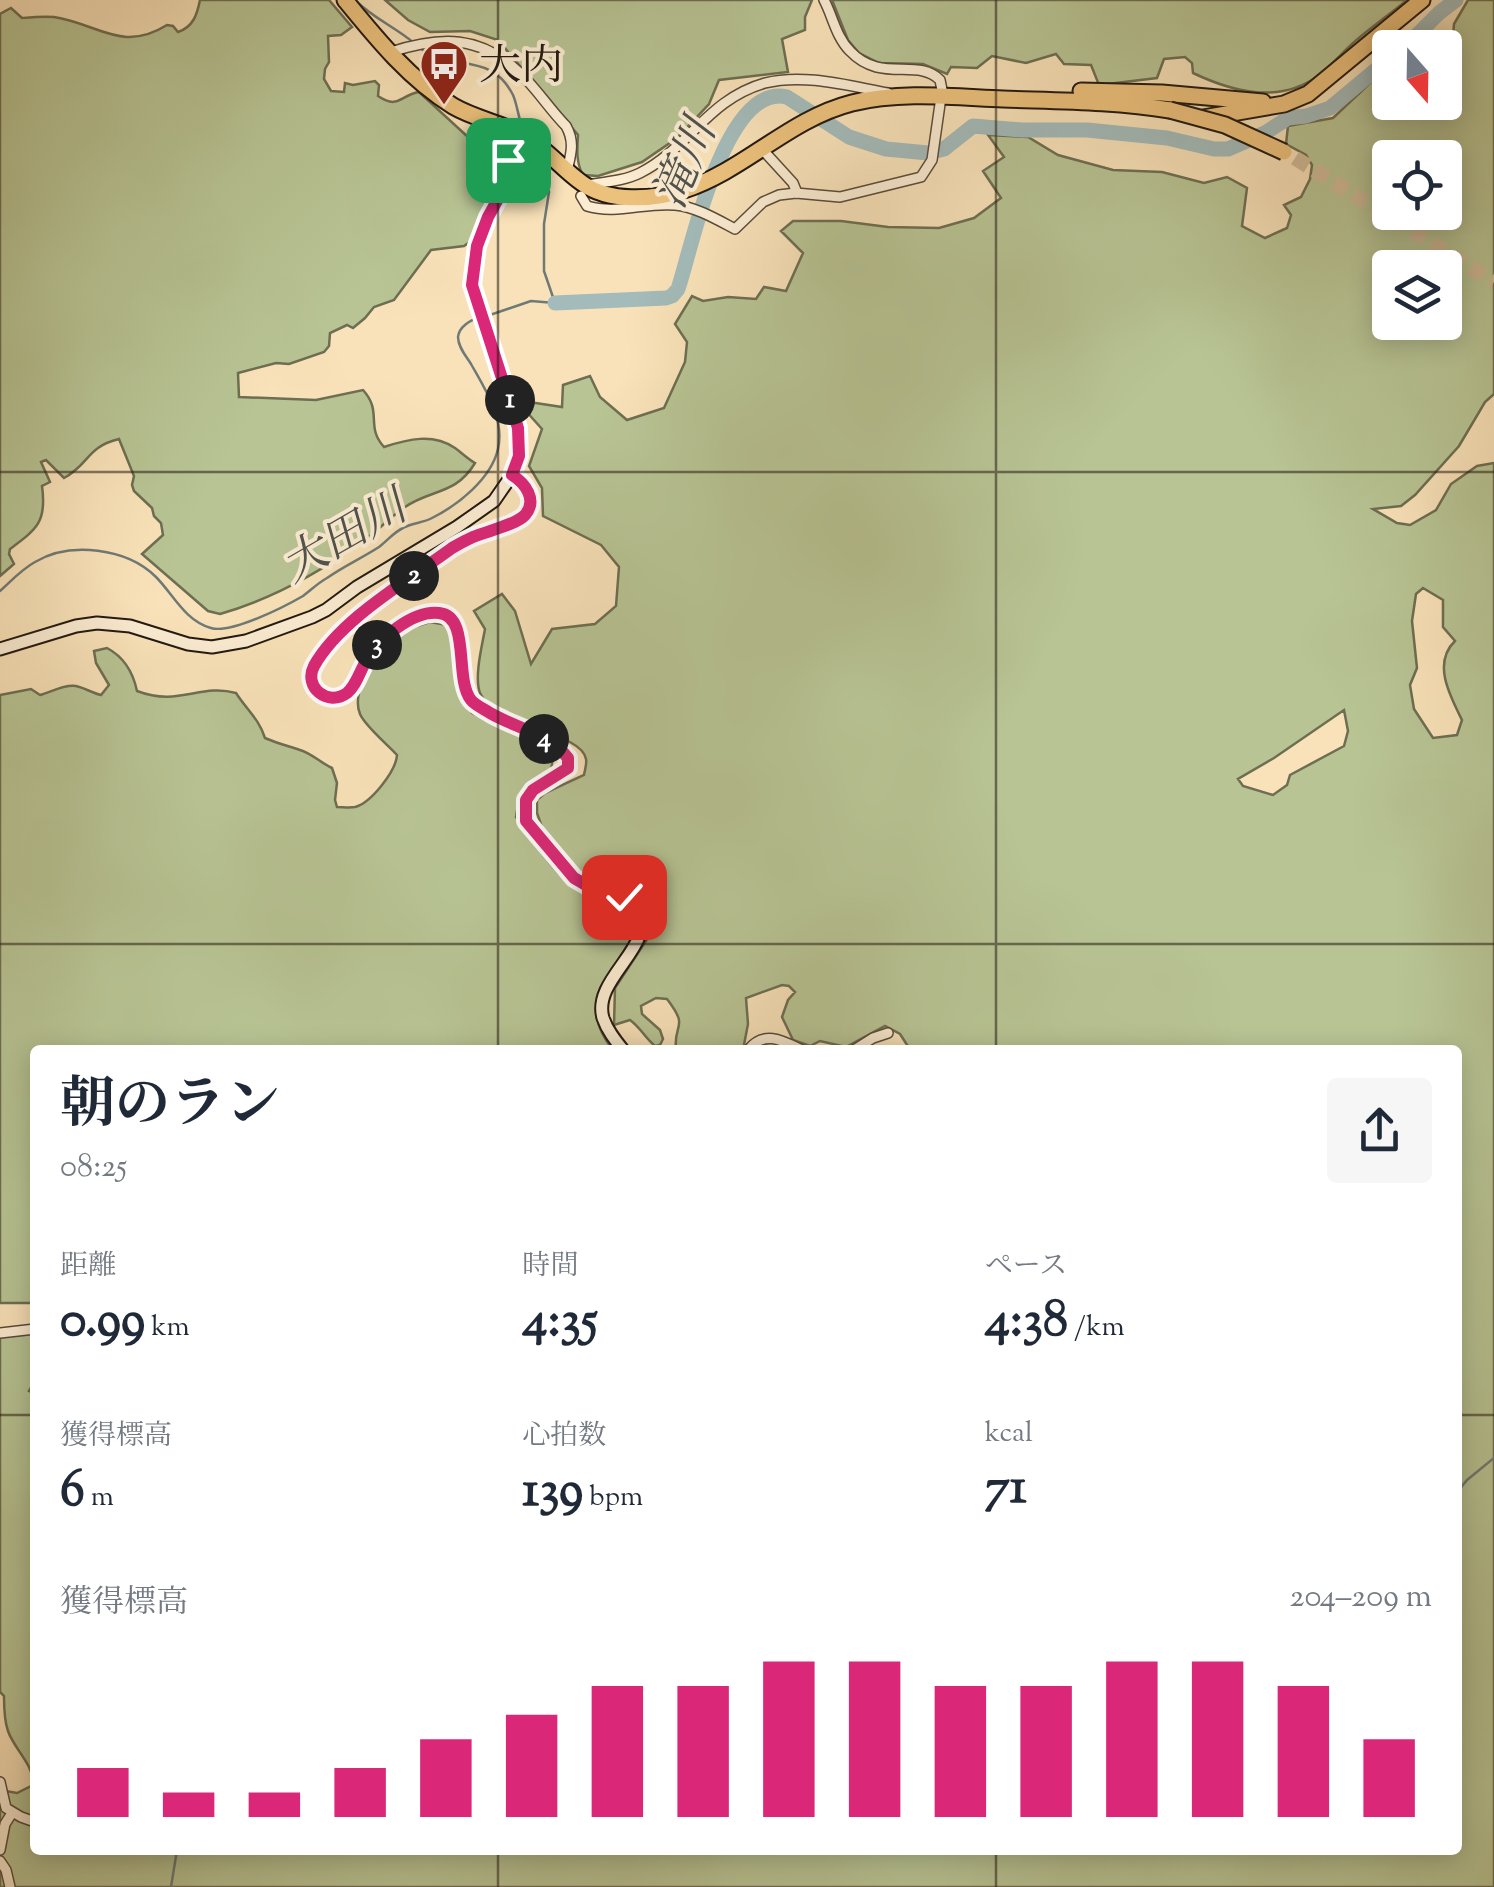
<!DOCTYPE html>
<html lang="ja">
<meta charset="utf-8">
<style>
:root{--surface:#fff;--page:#f6f6f7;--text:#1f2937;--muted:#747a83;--accent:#db2777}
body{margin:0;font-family:"Sorts Mill Goudy","Noto Serif JP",serif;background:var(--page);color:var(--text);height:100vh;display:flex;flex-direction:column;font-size:38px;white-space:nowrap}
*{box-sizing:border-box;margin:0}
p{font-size:32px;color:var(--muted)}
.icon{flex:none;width:55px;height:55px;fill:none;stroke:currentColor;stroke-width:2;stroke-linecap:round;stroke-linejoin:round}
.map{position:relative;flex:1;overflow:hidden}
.panel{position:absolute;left:30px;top:1045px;width:1432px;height:810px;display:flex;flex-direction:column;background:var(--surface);border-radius:10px;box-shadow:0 5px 25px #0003}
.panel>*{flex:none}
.needle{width:65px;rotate:160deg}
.buttons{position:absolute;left:1372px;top:30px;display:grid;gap:20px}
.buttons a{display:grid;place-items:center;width:90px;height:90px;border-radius:10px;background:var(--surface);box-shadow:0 5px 25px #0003;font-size:50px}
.pin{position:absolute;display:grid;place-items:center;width:85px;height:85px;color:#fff;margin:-42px;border-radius:20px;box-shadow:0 5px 15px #0006}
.km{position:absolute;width:50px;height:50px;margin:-25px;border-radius:50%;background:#222;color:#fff;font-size:28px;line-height:50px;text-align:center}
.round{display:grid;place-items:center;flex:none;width:105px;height:105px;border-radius:10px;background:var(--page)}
.head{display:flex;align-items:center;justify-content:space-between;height:170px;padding:0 30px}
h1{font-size:55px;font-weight:700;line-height:75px}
.figures{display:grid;grid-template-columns:repeat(3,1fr);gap:15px;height:170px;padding:10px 30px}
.figures div{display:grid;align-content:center}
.figures b{font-size:50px;font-weight:700}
.figures small{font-size:28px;font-weight:400}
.figures p{font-size:28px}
.chart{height:280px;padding:20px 30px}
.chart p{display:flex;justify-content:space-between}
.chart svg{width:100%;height:180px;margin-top:10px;stroke:var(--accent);stroke-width:6}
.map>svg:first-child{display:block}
.green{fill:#b8c494;stroke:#6d6e52;stroke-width:2.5;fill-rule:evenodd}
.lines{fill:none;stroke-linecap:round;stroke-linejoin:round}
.stream{stroke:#6f7a76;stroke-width:2.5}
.river{stroke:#a3bbba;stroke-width:15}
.highway-tunnel{stroke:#ceba97;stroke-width:15;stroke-dasharray:15 8;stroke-linecap:butt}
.street-casing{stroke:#584b3b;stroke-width:12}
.secondary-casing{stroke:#221911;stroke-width:15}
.highway-casing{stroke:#221911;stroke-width:19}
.street{stroke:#fbecd2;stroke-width:9}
.secondary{stroke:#fbecd2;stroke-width:11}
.highway{stroke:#ecc17c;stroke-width:15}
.highway-bridge-casing{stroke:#221911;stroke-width:19;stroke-linecap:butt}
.highway-bridge{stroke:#ecc17c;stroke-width:15}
.route-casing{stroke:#fff;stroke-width:20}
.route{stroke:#db2777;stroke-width:12}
.grid{fill:none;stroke:#221911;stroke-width:2.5;stroke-opacity:0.55}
.labels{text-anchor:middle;stroke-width:8;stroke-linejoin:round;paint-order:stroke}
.poi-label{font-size:42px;fill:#221911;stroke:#fbecd2;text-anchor:start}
.water-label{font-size:45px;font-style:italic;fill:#4f524c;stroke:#fbecd2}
</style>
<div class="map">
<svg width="1494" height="1887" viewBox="0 0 1494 1887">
<rect width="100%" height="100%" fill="#f9e2b9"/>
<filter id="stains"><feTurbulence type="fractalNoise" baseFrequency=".002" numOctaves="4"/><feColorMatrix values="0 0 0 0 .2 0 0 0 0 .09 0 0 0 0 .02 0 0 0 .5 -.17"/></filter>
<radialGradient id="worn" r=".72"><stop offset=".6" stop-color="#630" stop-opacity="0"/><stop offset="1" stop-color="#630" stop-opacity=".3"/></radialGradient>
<!-- green -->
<g class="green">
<path d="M 200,0 L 329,0 L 352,27 L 341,35 L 328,36 L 329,62 L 325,69 L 324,79 L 331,91 L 344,92 L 345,83 L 353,85 L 375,81 L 379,85 L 378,96 C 399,110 400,95 419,92 L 493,160 L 495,172 L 500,184 L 471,241 L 464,246 L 431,250 L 394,300 L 374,307 L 365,318 L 353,328 L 347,325 L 330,333 L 329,346 L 324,352 L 289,364 L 276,363 L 238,373 L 239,397 L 316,400 L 363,390 C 383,412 365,426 384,447 C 408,439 433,433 455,448 C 462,453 468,459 475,463 C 456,495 431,489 405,507 C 390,517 378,531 363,541 C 319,573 272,599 220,614 L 208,611 L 142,554 L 163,535 L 161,523 L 154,516 L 152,508 L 134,491 L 132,485 L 134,476 L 119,439 C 86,447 90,464 64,478 L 46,460 L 41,462 L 50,482 L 42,486 C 47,522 37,529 10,549 L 9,554 L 14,564 L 0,576 L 0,14 L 11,8 L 22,18 C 33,17 43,16 54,17 C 99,24 122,53 167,25 L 173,26 L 178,32 C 193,27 197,15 200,0 Z"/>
<path d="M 385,0 L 812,0 L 805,17 L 805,30 L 782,39 L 788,72 L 719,80 L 709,104 L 677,138 L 642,162 L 598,176 L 583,175 C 576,163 577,149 578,135 L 498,40 L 470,31 L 430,32 L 408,20 Z"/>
<path d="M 832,0 L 1407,0 C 1389,15 1370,28 1352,44 C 1341,54 1330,67 1318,76 C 1279,104 1233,92 1193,73 L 1192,63 L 1185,57 L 1164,59 L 1157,78 L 1099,85 L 1091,65 L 1064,64 L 1056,54 L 1026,63 L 992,56 L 977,68 L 951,67 L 947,74 L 923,64 L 879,63 L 859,53 L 848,40 Z"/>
<path d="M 1468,0 L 1494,0 L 1494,394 L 1485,402 L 1459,446 L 1415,495 L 1401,506 L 1373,509 L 1397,523 L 1410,525 L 1436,510 L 1451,484 L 1477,466 L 1494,463 L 1494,1887 L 0,1887 L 0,1790 L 17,1793 L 33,1785 C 35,1766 14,1749 8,1731 C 4,1720 4,1708 4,1696 L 0,1692 L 0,1336 L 35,1333 L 35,1381 L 29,1391 L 35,1394 L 35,1850 L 1458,1850 L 1458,1050 L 917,1050 L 909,1048 L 900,1034 L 885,1026 L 846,1047 L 820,1041 L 810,1046 L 793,1040 L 782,1017 L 788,1000 L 795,992 L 789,986 L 782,985 L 746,998 L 748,1024 L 743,1050 L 676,1050 C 673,1022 690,1029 667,999 L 656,998 L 641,1006 L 642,1014 L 660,1030 L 663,1039 L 660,1045 L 655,1046 C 645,1038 641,1028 630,1020 L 614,1025 L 615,988 L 646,941 L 652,926 L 648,908 L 636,897 L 578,874 L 543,830 L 537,813 L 537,800 L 545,793 L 584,775 C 585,769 587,764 586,759 C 581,731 495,728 480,693 C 474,677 482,646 485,629 L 474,611 L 502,594 L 515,611 L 531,664 L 552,629 L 595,624 L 616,606 L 619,567 L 601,545 L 543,516 L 542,488 L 529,466 L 542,429 L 516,400 L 562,407 L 563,385 L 590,376 L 600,397 L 627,420 L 664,408 L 685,362 L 687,342 L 675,324 L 692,296 L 703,301 L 728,297 L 756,299 L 764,287 L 786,291 L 803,253 L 781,231 L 793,221 L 841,221 L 888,227 L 939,228 L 974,218 L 1001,198 L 983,171 L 1004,157 L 988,135 L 1028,137 L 1058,155 L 1113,170 L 1162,172 L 1204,183 L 1227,177 L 1247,188 L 1242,226 L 1265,238 L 1287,228 L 1291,215 L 1284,205 L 1301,197 L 1310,179 L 1312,165 L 1306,155 L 1286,144 L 1288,126 L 1333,118 L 1387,67 L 1390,67 L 1390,102 L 1445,102 L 1445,53 L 1452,48 L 1454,24 ZM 1390,158 L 1445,158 L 1445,212 L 1390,212 ZM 1390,268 L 1445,268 L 1445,322 L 1390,322 ZM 1423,588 L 1443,600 L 1443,627 L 1455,641 C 1432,663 1450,696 1462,720 L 1457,735 L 1433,738 L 1414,709 L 1410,685 L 1417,668 L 1412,621 L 1416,594 ZM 1344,710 L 1348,731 L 1344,746 L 1290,775 L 1287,785 L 1273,795 L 1243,786 L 1238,779 L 1274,758 Z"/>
<path d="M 430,622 L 447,625 C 458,642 453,662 458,682 C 461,693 466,703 472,713 L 546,747 L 553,758 L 551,770 C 528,786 520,786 516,817 C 528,835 558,878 576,888 C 592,897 622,900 631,917 C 651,954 560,984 613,1050 L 35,1050 L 35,1303 L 0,1303 L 0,695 L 31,689 L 40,695 C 51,692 65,684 76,686 C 85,688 92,693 101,695 L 109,685 L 96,663 L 94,651 L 107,648 C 124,657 133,672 137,691 C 179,707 200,683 236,693 C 247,710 259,719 265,738 C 276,743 288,746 300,750 C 311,753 321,763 332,768 L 337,783 L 335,800 L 337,807 C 343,807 349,808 355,807 C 371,803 396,771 397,755 C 387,744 365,726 360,714 C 351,692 373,658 388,643 C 400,632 415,626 430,622 Z"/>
</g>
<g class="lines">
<!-- stream -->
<g class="stream">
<path d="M 355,0 C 373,18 395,27 414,43"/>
<path d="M 420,48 C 451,72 491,51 513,95 C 517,104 518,116 522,126"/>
<path d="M 487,316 L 531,301 L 555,303 L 544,271 L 544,224 L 549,192 L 535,151"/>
<path d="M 0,591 C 11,581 22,569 35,562 C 70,541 127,548 156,577 C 173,594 185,621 211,628 C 231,634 284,607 303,596 C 311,590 318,583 327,578 C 344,566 362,558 379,547 C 387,541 394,532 403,528 C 411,523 423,523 432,518 C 458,505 491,479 498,449 C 505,419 485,389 471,364 C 466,356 458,347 458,337 C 459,327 470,320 479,318"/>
<path d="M 1458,1491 L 1467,1480 L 1494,1458"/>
<path d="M 171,1887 L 177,1850"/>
</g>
<!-- river -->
<g class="river">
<path d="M 1404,48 L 1439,13 L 1456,0"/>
<path d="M 555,303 L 666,298 L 672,296 L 678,289 C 692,247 725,82 787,97 L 849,137 L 886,149 L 928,153 L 944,149 L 973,126 L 1022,130 L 1087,130 L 1167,138 L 1214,149 L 1228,149 L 1265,133 L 1288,118 L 1306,116 L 1330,108 L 1390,58"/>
</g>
<!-- highway-tunnel -->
<path class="highway-tunnel" d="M 1295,158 L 1494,282"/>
<!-- street casing -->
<g class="street-casing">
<g id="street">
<path d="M 391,52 C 441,36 480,35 520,73 C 537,89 550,110 566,126 C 575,142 571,154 567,171"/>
<path d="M 762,149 L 793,183 L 797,193"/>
<path d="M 587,185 C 605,182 624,181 640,173 C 688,149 708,99 765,83 C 804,73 849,86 888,93"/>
<path d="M 581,196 L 587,206 C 616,215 646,202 675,205 C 696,207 716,219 735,229 L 763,202 L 779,195 L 796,193 L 840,197 L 921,177 L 932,160 L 942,90 L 940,80 C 917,57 881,84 850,51 C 836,37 833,17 824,0"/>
<path d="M 748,1050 C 764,1030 782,1040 802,1050"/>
<path d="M 854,1050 L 873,1038 L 888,1033"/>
<path d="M 0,1333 L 35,1329"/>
<path d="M 0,1782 L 6,1808 L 21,1817 L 35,1822"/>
<path d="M 0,1850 L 5,1824 L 12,1813"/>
<path d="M 0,1861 L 6,1870 L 10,1887"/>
</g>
</g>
<!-- secondary casing -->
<g class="secondary-casing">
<g id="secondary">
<path d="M 512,475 C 528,485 535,499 524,516 L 470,538 L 452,548 C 429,565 270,664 322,695 C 331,701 344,698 350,690 C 358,681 361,666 368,656 C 384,633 435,594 457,626 L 464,687 L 472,702 L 505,720 L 556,745 L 567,758 L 567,768 C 555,778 531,783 526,801 C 525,806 526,819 528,823 C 537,841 574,881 593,889 C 607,894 625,893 635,906 C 663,943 591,977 603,1018 C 607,1030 615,1040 623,1050"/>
<path d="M 0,649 L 76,626 L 97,623 L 130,626 L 188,644 L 212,647 L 246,641 L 312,617 L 326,610 L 357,587 L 457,527 L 494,501 L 512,475 L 519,456 L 520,437 L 515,417 L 477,304 L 473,275 L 477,246 L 510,174 L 507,152 L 514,131"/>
</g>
</g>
<!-- highway casing -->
<g class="highway-casing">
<g id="highway">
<path d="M 345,0 C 376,38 410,80 453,106 C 475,119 501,123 523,135 C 546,148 561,168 582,183 C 609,203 653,200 684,190 C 745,170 789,119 852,103 C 901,91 954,97 1003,99 C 1059,101 1115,101 1170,110"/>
<path d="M 1081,91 L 1162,93 L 1263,102"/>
<path d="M 1203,118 L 1284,104 L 1308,94 L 1422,0"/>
</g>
</g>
<!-- street -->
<use href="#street" class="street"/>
<!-- secondary -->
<use href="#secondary" class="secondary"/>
<!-- highway -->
<use href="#highway" class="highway"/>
<!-- highway-bridge casing -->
<g class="highway-bridge-casing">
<path id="highway-bridge" d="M 1170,110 L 1225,125 L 1284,152"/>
</g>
<!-- highway-bridge -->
<use href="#highway-bridge" class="highway-bridge"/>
</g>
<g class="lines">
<!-- route casing -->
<g class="route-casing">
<path id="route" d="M 508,160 L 510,174 L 508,181 L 488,217 L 477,246 L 472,285 L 518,428 L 519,456 L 512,475 C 525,483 538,500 525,515 C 516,525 487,531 473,537 C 466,540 459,544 452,548 C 409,580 340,619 314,666 C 303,687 328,707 347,693 C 356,686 360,671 366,661 C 378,639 413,610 439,613 C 471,616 454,679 471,700 C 475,705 484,709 490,713 C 516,728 549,734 568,758 L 568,768 L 533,790 L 526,800 L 526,821 L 574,878 L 593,889 L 624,897"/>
</g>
<!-- route -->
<use href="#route" class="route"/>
</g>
<!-- grid -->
<path class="grid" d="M 498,0 L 498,1050M 996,0 L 996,1050M 0,472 L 1494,472M 0,944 L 1494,944M 0,1415 L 35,1415M 1458,1415 L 1494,1415M 498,1850 L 498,1887M 996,1850 L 996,1887"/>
<!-- icons -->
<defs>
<g id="bus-pin" transform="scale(2.5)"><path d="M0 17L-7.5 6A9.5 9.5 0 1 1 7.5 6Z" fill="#8f2418" stroke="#fbecd2"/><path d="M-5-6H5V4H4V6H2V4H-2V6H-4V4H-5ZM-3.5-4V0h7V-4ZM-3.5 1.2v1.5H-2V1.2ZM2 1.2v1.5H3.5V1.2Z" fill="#fff"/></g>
</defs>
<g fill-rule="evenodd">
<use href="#bus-pin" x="444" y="64"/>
</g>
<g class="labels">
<!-- poi labels -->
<g class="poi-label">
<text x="479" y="79">大内</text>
</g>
<!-- water labels -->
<g class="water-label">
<text transform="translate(683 163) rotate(-67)" y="16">滝川</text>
<text transform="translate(343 535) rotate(-30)" y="16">大田川</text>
</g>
</g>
<rect width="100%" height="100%" filter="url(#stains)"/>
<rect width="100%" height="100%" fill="url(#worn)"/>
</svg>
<div class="buttons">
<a><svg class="needle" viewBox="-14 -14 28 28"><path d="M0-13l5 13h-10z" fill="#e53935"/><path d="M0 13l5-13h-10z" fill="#747a83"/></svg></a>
<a><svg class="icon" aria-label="locate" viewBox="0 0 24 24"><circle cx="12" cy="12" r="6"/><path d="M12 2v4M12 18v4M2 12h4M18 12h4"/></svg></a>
<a><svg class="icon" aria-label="layers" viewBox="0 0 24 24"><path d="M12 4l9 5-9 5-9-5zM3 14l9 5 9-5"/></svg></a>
</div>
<div class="pin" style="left:508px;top:160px;background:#1e9e55"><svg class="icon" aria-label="arrive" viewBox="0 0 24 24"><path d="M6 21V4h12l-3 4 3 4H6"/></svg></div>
<div class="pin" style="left:624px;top:897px;background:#d93025"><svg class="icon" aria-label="check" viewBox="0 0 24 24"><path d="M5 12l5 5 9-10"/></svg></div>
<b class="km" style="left:510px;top:400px">1</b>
<b class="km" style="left:414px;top:576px">2</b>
<b class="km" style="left:377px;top:645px">3</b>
<b class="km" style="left:544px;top:739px">4</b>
<section class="panel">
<div class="head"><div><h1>朝のラン</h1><p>08:25</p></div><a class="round"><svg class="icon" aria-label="share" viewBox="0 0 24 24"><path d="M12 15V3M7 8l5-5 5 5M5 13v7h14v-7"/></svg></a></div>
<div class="figures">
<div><p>距離</p><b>0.99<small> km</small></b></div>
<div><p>時間</p><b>4:35</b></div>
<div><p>ペース</p><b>4:38<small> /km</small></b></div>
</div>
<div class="figures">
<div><p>獲得標高</p><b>6<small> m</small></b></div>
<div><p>心拍数</p><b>139<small> bpm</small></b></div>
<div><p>kcal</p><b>71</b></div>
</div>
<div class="chart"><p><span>獲得標高</span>204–209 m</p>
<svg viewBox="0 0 160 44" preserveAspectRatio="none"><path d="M5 44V32M15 44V38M25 44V38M35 44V32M45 44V25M55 44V19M65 44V12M75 44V12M85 44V6M95 44V6M105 44V12M115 44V12M125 44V6M135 44V6M145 44V12M155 44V25"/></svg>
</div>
</section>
</div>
